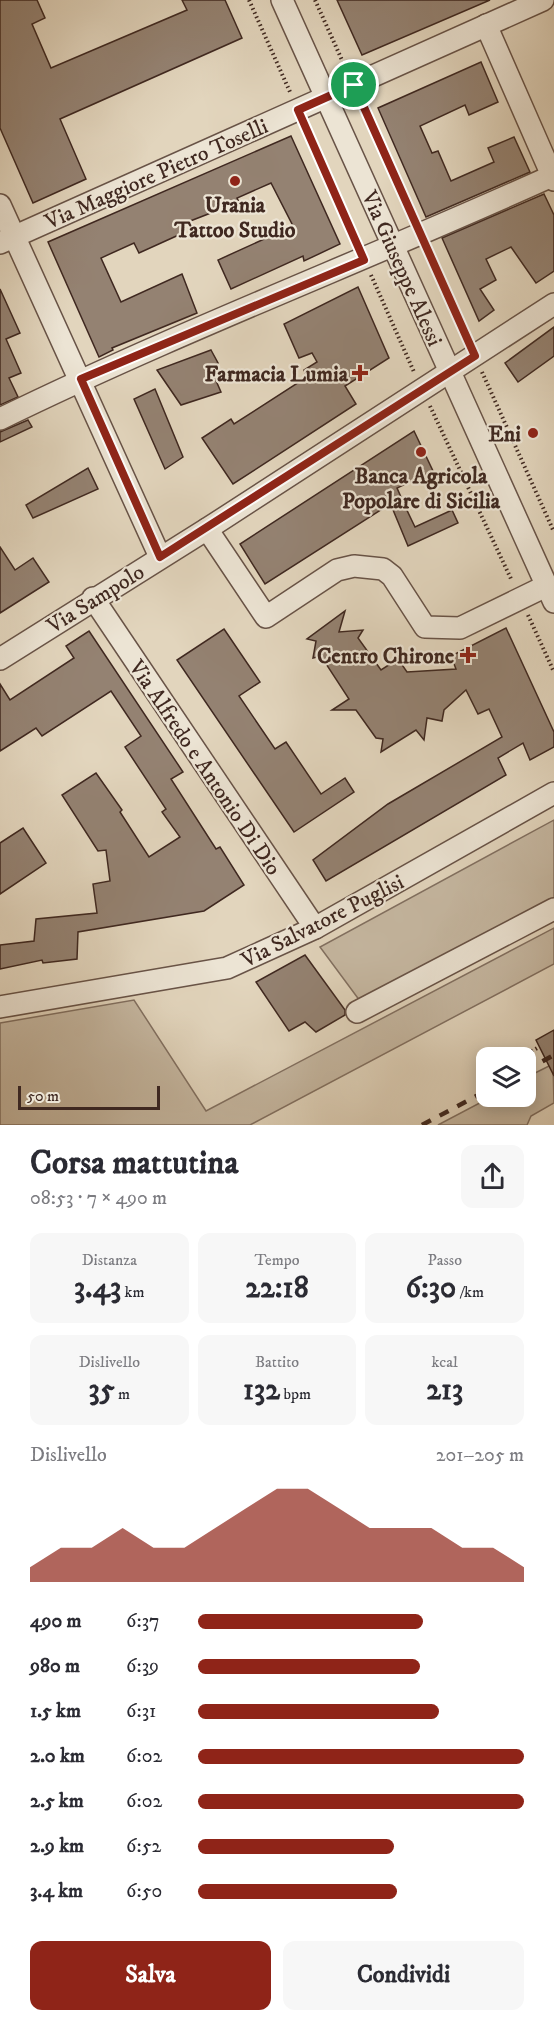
<!DOCTYPE html>
<html lang="it">
<meta charset="utf-8">
<style>
:root{--surface:#fff;--page:#f7f7f7;--text:#2b2b33;--muted:#7c7c81;--accent:#8f2418}
body{margin:0;font-family:"IM FELL DW Pica",serif;background:var(--page);color:var(--text);height:100vh;display:flex;flex-direction:column;font-size:22px;white-space:nowrap}
*{box-sizing:border-box;margin:0}
p{font-size:20px;color:var(--muted)}
.icon{flex:none;width:33px;height:33px;fill:none;stroke:currentColor;stroke-width:2;stroke-linecap:round;stroke-linejoin:round}
.map{position:relative;height:1125px;overflow:hidden}
.sheet{display:flex;flex-direction:column;background:var(--surface);flex:1}
.sheet>*{flex:none}
.controls{position:absolute;left:476px;top:1047px;display:grid;gap:12px}
.controls a{display:grid;place-items:center;width:60px;height:60px;border-radius:12px;background:var(--surface);box-shadow:0 3px 15px #0003;font-size:30px}
.scale{position:absolute;left:18px;bottom:15px;width:142px;box-sizing:border-box;padding-left:6px;border:3px solid #3f2820;border-top:0;font-size:16px;line-height:21px;white-space:nowrap;color:#3f2820;-webkit-text-stroke:4px #ece4d4;paint-order:stroke}
.pin{position:absolute;display:grid;place-items:center;width:51px;height:51px;color:#fff;margin:-26px;border:3px solid #fff;border-radius:50%;box-shadow:0 2px 6px #0007}
.round{display:grid;place-items:center;flex:none;width:63px;height:63px;border-radius:12px;background:var(--page)}
.summary{display:flex;align-items:center;justify-content:space-between;height:102px;padding:0 30px}
h1{font-size:33px;font-weight:800;line-height:45px}
.figures{display:grid;grid-template-columns:repeat(3,1fr);gap:9px;height:102px;padding:6px 30px}
.figures div{display:grid;align-content:center;border-radius:12px;background:var(--page);text-align:center}
.figures b{font-size:30px;font-weight:800}
.figures small{font-size:16px;font-weight:400}
.figures p{font-size:16px}
.chart{height:168px;padding:12px 30px}
.chart p{display:flex;justify-content:space-between}
.chart svg{width:100%;height:108px;margin-top:6px;fill:var(--accent);opacity:.7}
.button{display:flex;gap:12px;margin-top:auto;padding:12px 30px}
.button a{flex:1;height:69px;border-radius:12px;background:var(--accent);color:#fff;font-size:24px;font-weight:800;line-height:69px;text-align:center}
.button a+a{background:var(--page);color:var(--text)}
ul{padding:0 30px;list-style:none;font-size:20px}
li{display:grid;grid-template-columns:96px 72px 1fr;align-items:center;height:45px}
li i{height:15px;border-radius:8px;background:var(--accent)}
.map>svg:first-child{display:block}
.green{fill:#c6b8a2;stroke:#827061;stroke-width:1.5}
.building{fill:#948272;stroke:#3f2820;stroke-width:1.5}
.lines{fill:none;stroke-linecap:round;stroke-linejoin:round}
.minor-casing{stroke:#685347;stroke-width:24}
.path{stroke:#3f2820;stroke-width:4;stroke-dasharray:1.5 3;stroke-linecap:butt}
.minor{stroke:#ece4d4;stroke-width:21}
.rail{stroke:#3f2820;stroke-width:4.5;stroke-dasharray:10 10;stroke-linecap:butt}
.route-casing{stroke:#fff;stroke-width:12}
.route{stroke:#8f2418;stroke-width:8}
.poi-dot{fill:#8f2418;stroke:#ece4d4;stroke-width:2}
.labels{text-anchor:middle;stroke-width:4.5;stroke-linejoin:round;paint-order:stroke}
.street-label{font-size:22px;fill:#3f2820;stroke:#ece4d4}
.poi-label{font-size:22px;font-weight:bold;fill:#3f2820;stroke:#ece4d4;text-anchor:end}
</style>
<div class="map">
<svg width="554" height="1125" viewBox="0 0 554 1125">
<rect width="100%" height="100%" fill="#e2d5bd"/>
<filter id="stains"><feTurbulence type="fractalNoise" baseFrequency=".00333" numOctaves="4"/><feColorMatrix values="0 0 0 0 .2 0 0 0 0 .09 0 0 0 0 .02 0 0 0 .5 -.17"/></filter>
<radialGradient id="worn" r=".72"><stop offset=".6" stop-color="#630" stop-opacity="0"/><stop offset="1" stop-color="#630" stop-opacity=".3"/></radialGradient>
<!-- green -->
<g class="green">
<path d="M 554,820 L 554,898 L 360,1001 L 320,947 Z"/>
<path d="M 554,928 L 554,964 L 250,1125 L 0,1125 L 0,1023 L 134,1000 L 206,1111 Z"/>
<path d="M 553,1064 L 554,1103 L 531,1116 L 527,1125 L 438,1125 L 491,1097 L 525,1096 L 525,1078 Z"/>
</g>
<!-- building -->
<g class="building">
<path d="M 0,0 L 37,0 L 45,18 L 32,24 L 51,68 L 187,10 L 182,0 L 225,0 L 242,38 L 60,119 L 86,179 L 33,203 L 0,128 Z"/>
<path d="M 337,0 L 490,0 L 362,55 Z"/>
<path d="M 481,62 L 498,102 L 469,115 L 465,105 L 420,126 L 432,153 L 438,151 L 451,181 L 494,162 L 488,148 L 514,137 L 530,172 L 426,217 L 378,108 Z"/>
<path d="M 291,136 L 340,244 L 304,261 L 303,256 L 231,289 L 218,260 L 293,226 L 271,183 L 237,198 L 239,202 L 180,225 L 183,233 L 139,253 L 134,243 L 101,258 L 121,302 L 182,274 L 197,313 L 112,348 L 113,350 L 99,357 L 48,242 Z"/>
<path d="M 544,194 L 554,215 L 554,271 L 536,283 L 511,247 L 486,259 L 496,280 L 480,289 L 494,310 L 479,321 L 442,238 Z"/>
<path d="M 358,287 L 389,358 L 345,386 L 356,404 L 233,484 L 202,438 L 231,419 L 234,424 L 307,377 L 304,370 L 317,362 L 312,353 L 299,358 L 284,324 Z"/>
<path d="M 0,289 L 20,333 L 6,339 L 21,373 L 9,378 L 18,397 L 0,405 Z"/>
<path d="M 554,327 L 554,356 L 518,382 L 505,363 Z"/>
<path d="M 211,350 L 218,363 L 210,367 L 221,392 L 181,405 L 157,370 Z"/>
<path d="M 155,389 L 183,457 L 165,469 L 134,399 Z"/>
<path d="M 28,420 L 32,427 L 0,442 L 0,432 Z"/>
<path d="M 414,431 L 433,471 L 397,488 L 401,497 L 265,584 L 240,544 Z"/>
<path d="M 88,468 L 98,489 L 33,518 L 26,505 Z"/>
<path d="M 402,500 L 415,527 L 452,510 L 458,523 L 408,546 L 391,505 Z"/>
<path d="M 0,547 L 15,570 L 33,558 L 49,582 L 0,613 Z"/>
<path d="M 345,611 L 339,632 L 363,630 L 358,638 L 381,670 L 398,659 L 407,672 L 456,669 L 451,656 L 506,628 L 554,732 L 554,747 L 530,760 L 523,743 L 498,758 L 506,775 L 326,881 L 313,860 L 388,804 L 502,737 L 489,709 L 478,714 L 466,690 L 444,710 L 442,721 L 427,718 L 424,740 L 416,730 L 381,752 L 383,739 L 376,738 L 356,710 L 332,710 L 349,699 L 321,656 L 313,658 L 316,641 L 307,639 Z"/>
<path d="M 224,629 L 260,682 L 239,696 L 275,749 L 286,742 L 321,794 L 345,778 L 354,792 L 294,832 L 177,660 Z"/>
<path d="M 89,631 L 183,772 L 171,779 L 216,849 L 220,847 L 244,885 L 204,911 L 78,932 L 77,959 L 43,963 L 42,960 L 0,969 L 0,945 L 34,941 L 36,919 L 97,913 L 93,884 L 110,881 L 106,850 L 98,851 L 62,795 L 96,773 L 122,810 L 120,812 L 149,857 L 180,837 L 162,812 L 166,809 L 125,747 L 141,736 L 111,691 L 42,736 L 36,728 L 0,751 L 0,684 L 10,700 L 74,658 L 66,646 Z"/>
<path d="M 23,828 L 46,863 L 0,894 L 0,843 Z"/>
<path d="M 305,955 L 345,1010 L 345,1015 L 316,1032 L 305,1022 L 289,1031 L 256,982 Z"/>
<path d="M 554,1030 L 554,1076 L 536,1040 Z"/>
</g>
<g class="lines">
<!-- minor casing -->
<g class="minor-casing">
<g id="minor">
<path d="M 282,0 L 554,602"/>
<path d="M 486,25 L 554,180"/>
<path d="M 0,205 L 160,557"/>
<path d="M 0,243 L 543,0"/>
<path d="M 0,419 C 180,331 369,259 552,176"/>
<path d="M 207,529 L 266,617 L 337,570 L 354,566 L 383,569 L 392,576 L 425,627 L 460,628 L 546,586"/>
<path d="M 93,598 L 315,928"/>
<path d="M 0,659 L 207,529 L 554,304"/>
<path d="M 0,1007 L 227,968 L 315,928 L 554,793"/>
<path d="M 357,1012 L 554,909"/>
</g>
</g>
<!-- path -->
<g class="path">
<path d="M 249,0 L 290,92"/>
<path d="M 315,0 L 346,69"/>
<path d="M 360,101 L 413,217"/>
<path d="M 305,127 L 356,240"/>
<path d="M 428,251 L 467,337"/>
<path d="M 371,275 L 414,372"/>
<path d="M 482,372 L 554,532"/>
<path d="M 430,406 L 512,581"/>
<path d="M 528,615 L 554,672"/>
<path d="M 520,1058 L 539,1047"/>
</g>
<!-- minor -->
<use href="#minor" class="minor"/>
<!-- rail -->
<g class="rail">
<path d="M 525,1071 L 554,1055"/>
<path d="M 422,1125 L 486,1091"/>
</g>
</g>
<g class="lines">
<!-- route casing -->
<g class="route-casing">
<path id="route" d="M 354,85 L 475,356 L 160,557 L 81,379 L 364,260 L 298,110 Z"/>
</g>
<!-- route -->
<use href="#route" class="route"/>
</g>
<!-- markers -->
<g class="poi-dot">
<circle cx="235" cy="181" r="6"/>
<path d="M357 364h6v6h6v6h-6v6h-6v-6h-6v-6h6z"/>
<circle cx="533" cy="433" r="6"/>
<circle cx="421" cy="452" r="6"/>
<path d="M465 646h6v6h6v6h-6v6h-6v-6h-6v-6h6z"/>
</g>
<g class="labels">
<!-- street labels -->
<g class="street-label">
<text transform="translate(156 173) rotate(-24)" y="8">Via Maggiore Pietro Toselli</text>
<text transform="translate(403 268) rotate(66)" y="8">Via Giuseppe Alessi</text>
<text transform="translate(95 598) rotate(-32)" y="8">Via Sampolo</text>
<text transform="translate(206 767) rotate(56)" y="8">Via Alfredo e Antonio Di Dio</text>
<text transform="translate(322 920) rotate(-27)" y="8">Via Salvatore Puglisi</text>
</g>
<!-- poi labels -->
<g class="poi-label">
<text x="235" y="212" text-anchor="middle">Urania<tspan x="235" dy="25">Tattoo Studio</tspan></text>
<text x="348" y="381">Farmacia Lumia</text>
<text x="521" y="441">Eni</text>
<text x="421" y="483" text-anchor="middle">Banca Agricola<tspan x="421" dy="25">Popolare di Sicilia</tspan></text>
<text x="454" y="663">Centro Chirone</text>
</g>
</g>
<rect width="100%" height="100%" filter="url(#stains)"/>
<rect width="100%" height="100%" fill="url(#worn)"/>
</svg>
<div class="controls">
<a><svg class="icon" aria-label="layers" viewBox="0 0 24 24"><path d="M12 4l9 5-9 5-9-5zM3 14l9 5 9-5"/></svg></a>
</div>
<div class="scale">50 m</div>
<div class="pin" style="left:354px;top:85px;background:#1e9e55"><svg class="icon" aria-label="arrive" viewBox="0 0 24 24"><path d="M6 21V4h12l-3 4 3 4H6"/></svg></div>
</div>
<section class="sheet">
<div class="summary"><div><h1>Corsa mattutina</h1><p>08:53 · 7 × 490 m</p></div><a class="round"><svg class="icon" aria-label="share" viewBox="0 0 24 24"><path d="M12 15V3M7 8l5-5 5 5M5 13v7h14v-7"/></svg></a></div>
<div class="figures">
<div><p>Distanza</p><b>3.43<small> km</small></b></div>
<div><p>Tempo</p><b>22:18</b></div>
<div><p>Passo</p><b>6:30<small> /km</small></b></div>
</div>
<div class="figures">
<div><p>Dislivello</p><b>35<small> m</small></b></div>
<div><p>Battito</p><b>132<small> bpm</small></b></div>
<div><p>kcal</p><b>213</b></div>
</div>
<div class="chart"><p><span>Dislivello</span>201–205 m</p>
<svg viewBox="0 0 160 44" preserveAspectRatio="none"><path d="M0 44V38L10 30L20 30L30 22L40 30L50 30L60 22L70 14L80 6L90 6L100 14L110 22L120 22L130 22L140 30L150 30L160 38V44z"/></svg>
</div>
<ul>
<li><b>490 m</b>6:37<i style="width:69%"></i></li>
<li><b>980 m</b>6:39<i style="width:68%"></i></li>
<li><b>1.5 km</b>6:31<i style="width:74%"></i></li>
<li><b>2.0 km</b>6:02<i style="width:100%"></i></li>
<li><b>2.5 km</b>6:02<i style="width:100%"></i></li>
<li><b>2.9 km</b>6:52<i style="width:60%"></i></li>
<li><b>3.4 km</b>6:50<i style="width:61%"></i></li>
</ul>
<div class="button"><a>Salva</a><a>Condividi</a></div>
</section>
